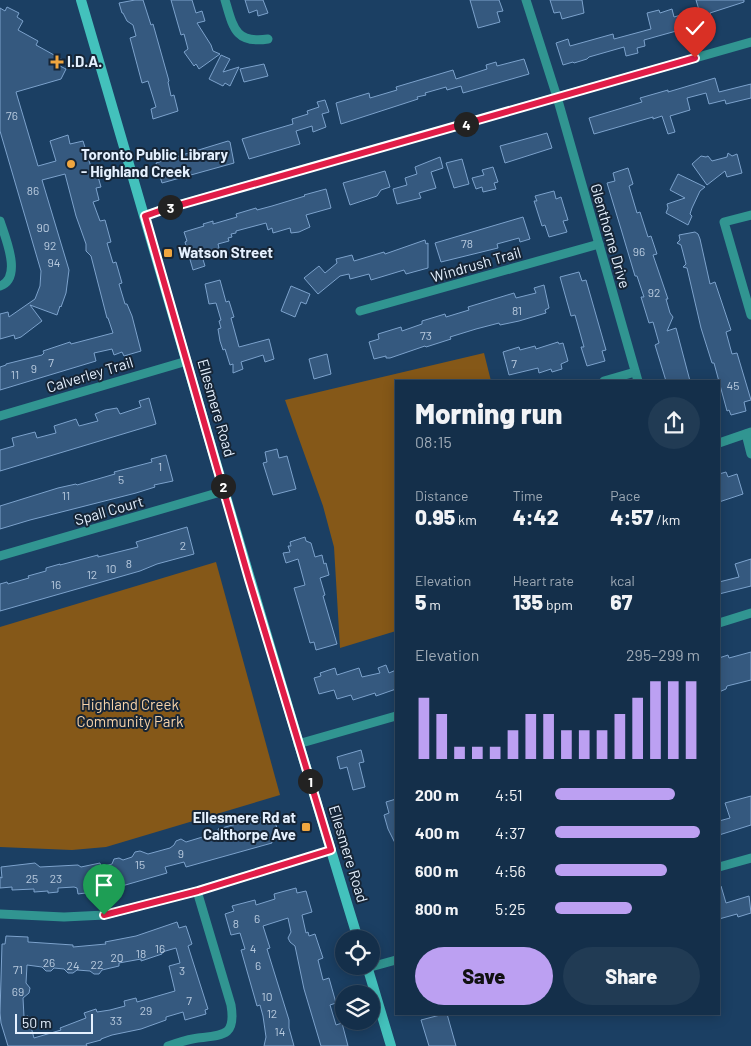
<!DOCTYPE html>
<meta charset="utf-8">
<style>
:root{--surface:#142f4a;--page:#213b54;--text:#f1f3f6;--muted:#9da9b5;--line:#334a62;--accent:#bca0f2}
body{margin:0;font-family:Barlow,sans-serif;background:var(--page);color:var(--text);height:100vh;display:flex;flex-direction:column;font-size:19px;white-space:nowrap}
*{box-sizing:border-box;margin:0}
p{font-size:16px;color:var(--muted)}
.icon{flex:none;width:28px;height:28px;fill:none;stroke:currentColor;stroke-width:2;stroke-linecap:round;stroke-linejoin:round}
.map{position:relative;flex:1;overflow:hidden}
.side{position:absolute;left:395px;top:380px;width:325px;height:635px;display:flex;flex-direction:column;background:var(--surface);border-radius:0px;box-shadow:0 2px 12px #0003,0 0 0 1px var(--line)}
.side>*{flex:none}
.buttons{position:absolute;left:335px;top:930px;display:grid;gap:10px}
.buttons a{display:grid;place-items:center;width:45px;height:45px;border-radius:50%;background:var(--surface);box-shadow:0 2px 12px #0003,0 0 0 1px var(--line);font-size:25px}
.scale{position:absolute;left:15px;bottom:12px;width:78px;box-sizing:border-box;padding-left:5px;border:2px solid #e4f0fe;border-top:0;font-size:14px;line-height:18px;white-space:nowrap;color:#e4f0fe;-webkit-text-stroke:4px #162536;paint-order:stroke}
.pin{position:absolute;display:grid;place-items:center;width:42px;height:42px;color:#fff;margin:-51px -21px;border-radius:50% 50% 50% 0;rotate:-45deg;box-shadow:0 0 5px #0007}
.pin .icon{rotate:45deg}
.km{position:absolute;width:25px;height:25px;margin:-12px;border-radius:50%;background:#222;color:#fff;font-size:14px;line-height:25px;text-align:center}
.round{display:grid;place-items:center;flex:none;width:52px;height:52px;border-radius:26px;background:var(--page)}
.overview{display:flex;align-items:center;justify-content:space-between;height:85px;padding:0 20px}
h1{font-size:28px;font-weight:800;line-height:38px}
.metrics{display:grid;grid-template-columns:repeat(3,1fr);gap:8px;height:85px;padding:5px 20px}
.metrics div{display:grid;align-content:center}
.metrics b{font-size:21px;font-weight:800}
.metrics small{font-size:14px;font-weight:400}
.metrics p{font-size:14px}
.chart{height:140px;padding:10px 20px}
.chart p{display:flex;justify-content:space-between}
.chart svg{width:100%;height:90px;margin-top:5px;stroke:var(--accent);stroke-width:6}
.button{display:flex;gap:10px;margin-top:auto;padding:10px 20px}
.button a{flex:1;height:58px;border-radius:30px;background:var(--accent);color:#111;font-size:20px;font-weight:800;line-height:58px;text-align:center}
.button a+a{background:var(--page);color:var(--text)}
ul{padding:0 20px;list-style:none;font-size:16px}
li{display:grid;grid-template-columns:80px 60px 1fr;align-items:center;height:38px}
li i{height:12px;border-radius:6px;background:var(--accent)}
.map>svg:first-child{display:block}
.green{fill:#855818}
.building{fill:#35597f;stroke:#7ca2cc;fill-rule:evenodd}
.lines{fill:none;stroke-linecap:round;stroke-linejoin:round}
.minor{stroke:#319591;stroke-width:9}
.secondary{stroke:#43c1bc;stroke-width:10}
.route-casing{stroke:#fff;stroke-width:10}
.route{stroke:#e11d48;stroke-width:6}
.poi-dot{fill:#f0a63f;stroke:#162536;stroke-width:2}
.labels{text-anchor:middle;stroke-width:4;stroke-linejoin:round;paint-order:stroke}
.number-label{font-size:12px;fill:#b8cade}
.poi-label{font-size:15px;font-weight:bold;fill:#e4f0fe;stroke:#162536;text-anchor:start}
.street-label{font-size:15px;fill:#e4f0fe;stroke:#162536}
.park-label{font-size:15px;fill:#f6d2a8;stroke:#162536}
</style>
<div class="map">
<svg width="751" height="1046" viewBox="0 0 751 1046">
<rect width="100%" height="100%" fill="#1b3f63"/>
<!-- green -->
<g class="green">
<path d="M 484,353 L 491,381 L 396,381 L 396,631 L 340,648 L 334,547 L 323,506 L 285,400 Z"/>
<path d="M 216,562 L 280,795 L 106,847 L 72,850 L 0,847 L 0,627 Z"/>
</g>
<!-- building -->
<g class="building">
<path d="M 135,0 L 143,0 L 151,25 L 153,24 L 169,81 L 168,82 L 171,96 L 174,95 L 178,111 L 153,119 L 151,109 L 156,107 L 148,81 L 142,83 L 130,38 L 136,36 L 133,25 L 127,21 L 123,13 L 122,13 L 119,3 Z"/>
<path d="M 171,0 L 192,0 L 196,13 L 202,11 L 205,21 L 197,23 L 211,45 L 213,51 L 220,54 L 199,69 L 196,64 L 194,66 L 184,52 L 188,49 L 184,34 L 181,35 Z"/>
<path d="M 245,0 L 263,0 L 268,13 L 258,16 L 257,10 L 249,13 Z"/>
<path d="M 470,0 L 499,0 L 503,11 L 497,12 L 500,22 L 478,28 Z"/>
<path d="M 550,0 L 582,0 L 584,13 L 562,19 L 560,12 L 554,13 Z"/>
<path d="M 696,0 L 744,0 L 744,2 L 710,13 L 712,21 L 644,40 L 645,46 L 637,48 L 638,53 L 626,56 L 624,47 L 589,57 L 587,59 L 574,63 L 573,62 L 563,65 L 556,43 L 568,39 L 570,46 L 613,34 L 614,39 L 651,29 L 647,13 L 659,10 L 660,13 L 672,9 L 674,17 L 699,10 Z"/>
<path d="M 7,7 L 19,13 L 17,17 L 23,21 L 18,30 L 38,41 L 36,45 L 63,60 L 60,66 L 66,69 L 61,79 L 16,92 L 38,166 L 56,161 L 50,141 L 68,135 L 70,144 L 83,141 L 91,167 L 95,166 L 101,187 L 96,188 L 99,200 L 93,202 L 100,221 L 105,220 L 111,242 L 107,243 L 113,263 L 116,262 L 122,283 L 119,284 L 125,304 L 127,304 L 132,316 L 141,351 L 124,356 L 122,352 L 114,355 L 112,349 L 94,353 L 96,361 L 0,390 L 0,367 L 6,365 L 6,364 L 42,355 L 44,353 L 43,351 L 70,342 L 71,344 L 113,333 L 108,318 L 107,318 L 91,256 L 86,251 L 86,244 L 76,216 L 65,174 L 42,180 L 69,270 L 66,293 L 61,307 L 60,306 L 57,315 L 30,305 L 42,321 L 21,337 L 15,339 L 14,335 L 0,339 L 0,314 L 8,312 L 9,317 L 35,299 L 40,286 L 41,271 L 0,131 L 0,8 L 5,11 Z"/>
<path d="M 221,55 L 230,59 L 223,72 L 239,67 L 230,86 L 225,83 L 223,86 L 209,79 Z"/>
<path d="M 524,59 L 529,74 L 463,93 L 461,86 L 447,90 L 446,87 L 425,93 L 426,95 L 417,97 L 418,99 L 341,124 L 336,103 L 369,93 L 370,98 L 397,90 L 396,87 L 453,70 L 456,79 L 487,69 L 486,65 L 496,62 L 497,66 Z"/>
<path d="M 264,64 L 268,76 L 244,82 L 240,69 Z"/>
<path d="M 715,78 L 719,92 L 751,84 L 751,98 L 726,104 L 725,100 L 709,104 L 706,93 L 687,98 L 690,110 L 670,116 L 675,132 L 668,134 L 662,116 L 653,119 L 653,117 L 594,134 L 589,118 L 642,102 L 640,98 L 668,90 L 668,92 Z"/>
<path d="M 325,100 L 329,112 L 322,114 L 326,127 L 313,132 L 312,126 L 296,131 L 300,144 L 249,159 L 242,139 L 293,124 L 292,119 L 308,114 L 307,111 L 319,107 L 317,102 Z"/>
<path d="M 547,133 L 552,148 L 505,163 L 500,146 Z"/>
<path d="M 228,141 L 230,142 L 234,163 L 162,183 L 156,163 Z"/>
<path d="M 728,153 L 732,156 L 737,154 L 742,173 L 727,177 L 725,171 L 707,185 L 692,164 L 701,156 L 706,157 L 708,156 L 712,161 L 727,157 Z"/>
<path d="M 440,157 L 443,168 L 431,172 L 436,188 L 419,193 L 421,198 L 397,204 L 393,189 L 407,185 L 405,178 L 417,174 L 415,167 Z"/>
<path d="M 462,159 L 469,184 L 454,188 L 446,163 Z"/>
<path d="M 493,167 L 498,182 L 494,183 L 496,189 L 483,192 L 482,187 L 476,189 L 472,178 L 484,175 L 482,170 Z"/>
<path d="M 628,168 L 633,184 L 629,186 L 637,213 L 640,212 L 648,237 L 651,236 L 657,254 L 653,255 L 668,299 L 666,299 L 670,313 L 673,317 L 667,331 L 676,328 L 690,381 L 666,381 L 655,345 L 659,343 L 653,322 L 649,323 L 641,297 L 644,297 L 637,276 L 635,276 L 621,229 L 607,183 L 615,181 L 613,173 Z"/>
<path d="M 385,171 L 390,187 L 381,190 L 377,196 L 350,205 L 343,183 Z"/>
<path d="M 678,174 L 705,187 L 700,191 L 692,208 L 690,214 L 692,216 L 688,225 L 666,213 L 668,208 L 667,204 L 685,198 L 670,190 Z"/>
<path d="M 326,189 L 331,208 L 306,215 L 310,227 L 299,232 L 291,233 L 290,228 L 273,233 L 272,228 L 268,230 L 266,223 L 236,231 L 236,233 L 231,234 L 232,237 L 228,238 L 229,241 L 218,244 L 219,248 L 201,253 L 205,266 L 193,270 L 185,242 L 187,241 L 184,232 L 204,226 L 203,224 L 213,221 L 213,224 L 237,217 L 236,214 L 256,208 L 257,210 L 272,206 L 305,196 L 304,195 Z"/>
<path d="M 554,191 L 556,199 L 561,197 L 564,207 L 568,220 L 563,221 L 567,232 L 549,237 L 545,225 L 542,226 L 534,201 L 537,201 L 535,196 Z"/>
<path d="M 523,217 L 530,239 L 520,242 L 519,238 L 497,244 L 498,248 L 441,262 L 435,243 Z"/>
<path d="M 695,232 L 698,234 L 700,239 L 710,284 L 715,282 L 731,330 L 726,332 L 732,354 L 737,353 L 751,400 L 744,402 L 746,411 L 731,415 L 729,410 L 727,411 L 714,363 L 712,363 L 701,328 L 687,268 L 683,267 L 686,264 L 681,245 L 677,243 L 680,240 L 679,235 Z"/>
<path d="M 425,240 L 426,244 L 428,243 L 428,268 L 406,274 L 404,270 L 371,280 L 369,274 L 350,279 L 349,274 L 340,276 L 318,294 L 304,278 L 319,266 L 325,273 L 337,263 L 336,259 L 352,255 L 354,261 L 384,252 L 385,254 Z"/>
<path d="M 579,272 L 582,281 L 586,280 L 606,350 L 602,351 L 605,361 L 587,366 L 581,347 L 584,347 L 575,315 L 571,316 L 560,277 Z"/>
<path d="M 220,280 L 226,302 L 229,301 L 234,317 L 231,318 L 239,347 L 269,339 L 274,359 L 265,362 L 263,355 L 241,362 L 243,369 L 233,373 L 233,364 L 230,365 L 225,349 L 223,350 L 220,341 L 218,329 L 221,328 L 219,321 L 221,320 L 216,303 L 209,304 L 205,284 Z"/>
<path d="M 544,285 L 549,308 L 545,310 L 546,313 L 519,321 L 500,325 L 499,323 L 476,329 L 450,337 L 451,339 L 426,347 L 425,346 L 390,358 L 386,358 L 386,356 L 374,359 L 369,342 L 379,339 L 378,334 L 401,327 L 402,331 L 422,324 L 422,321 L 445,314 L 446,317 L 469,310 L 468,307 L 514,293 L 516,298 L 536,293 L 534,288 Z"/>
<path d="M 291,286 L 310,294 L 306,304 L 301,302 L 295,317 L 281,311 Z"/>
<path d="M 558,342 L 559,344 L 563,343 L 568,361 L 561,364 L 562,369 L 552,372 L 551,369 L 539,373 L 538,368 L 509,375 L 503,352 L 519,347 L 520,350 L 535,346 L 536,349 Z"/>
<path d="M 327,354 L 331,374 L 314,379 L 309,359 Z"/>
<path d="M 149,398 L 156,424 L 0,471 L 0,450 L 14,446 L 12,438 L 35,432 L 37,438 L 56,433 L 54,426 L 76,419 L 79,426 L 98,421 L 95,414 L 105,410 L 117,408 L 120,414 L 141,407 L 139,401 Z"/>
<path d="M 277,449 L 279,458 L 287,456 L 296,489 L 273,495 L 263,463 L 267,462 L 265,452 Z"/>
<path d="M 166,455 L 173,481 L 154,485 L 155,487 L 136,493 L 30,520 L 0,529 L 0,506 L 58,488 L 76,484 L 77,485 L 115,474 L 114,472 L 152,462 L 151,459 Z"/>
<path d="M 726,472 L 728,477 L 737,474 L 743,494 L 719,502 L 719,474 Z"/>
<path d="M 187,527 L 194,554 L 157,564 L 140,571 L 0,611 L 0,584 L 7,582 L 8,584 L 29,578 L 28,576 L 46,571 L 46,568 L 60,564 L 60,565 L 98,555 L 98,557 L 138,547 L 136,542 Z"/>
<path d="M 305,537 L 306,541 L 311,543 L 315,557 L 322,555 L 324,564 L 326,563 L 329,575 L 320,578 L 325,595 L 323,596 L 337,644 L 316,650 L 314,642 L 310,643 L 294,588 L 305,585 L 298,559 L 286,563 L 283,553 L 290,552 L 288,546 L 291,546 L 290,542 Z"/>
<path d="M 751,559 L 751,586 L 719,594 L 719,582 L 739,577 L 735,564 Z"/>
<path d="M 751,652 L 751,680 L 727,686 L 726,689 L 719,692 L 719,658 L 728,655 L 729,658 Z"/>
<path d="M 386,665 L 389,673 L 396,670 L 396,689 L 376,696 L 375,693 L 353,700 L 351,695 L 337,699 L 334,690 L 319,694 L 314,678 L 321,676 L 320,673 L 335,668 L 337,675 L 359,668 L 362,677 L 380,673 L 378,668 Z"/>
<path d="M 361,750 L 364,762 L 359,763 L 365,787 L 353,790 L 347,767 L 340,769 L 337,757 Z"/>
<path d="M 751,796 L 751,825 L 719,835 L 719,821 L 730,818 L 725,803 Z"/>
<path d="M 396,799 L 396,845 L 388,829 L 384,815 L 389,813 L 386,802 Z"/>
<path d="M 273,814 L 279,836 L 271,838 L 272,843 L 186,867 L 184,862 L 165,867 L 167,873 L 108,890 L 78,894 L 77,888 L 74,887 L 58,888 L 58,892 L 48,893 L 48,891 L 34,892 L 34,889 L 12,890 L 12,887 L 0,888 L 0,877 L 2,878 L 1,867 L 35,863 L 40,867 L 78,865 L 81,867 L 100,863 L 101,867 L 112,864 L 114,859 L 119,858 L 123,860 L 132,857 L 135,852 L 140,851 L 148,854 L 170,848 L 174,845 L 176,841 L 181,839 L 186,842 L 219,832 L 218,829 Z"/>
<path d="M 719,886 L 721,886 L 726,903 L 749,896 L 751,913 L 738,917 L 737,914 L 719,919 Z"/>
<path d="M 296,888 L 297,893 L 306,891 L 312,912 L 302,915 L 306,933 L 308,932 L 309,936 L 315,934 L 323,958 L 318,960 L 323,980 L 329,978 L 336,1003 L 330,1005 L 336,1025 L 342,1023 L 348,1046 L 321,1046 L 304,989 L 295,946 L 290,942 L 288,938 L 291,932 L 288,918 L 263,926 L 270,948 L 267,949 L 289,1020 L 289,1028 L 294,1046 L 264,1046 L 266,1037 L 263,1016 L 260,1005 L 257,1006 L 241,950 L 245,949 L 240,933 L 231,935 L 225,914 L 234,911 L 232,906 L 255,900 L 256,905 L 275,899 L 274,894 Z"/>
<path d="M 177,922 L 179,928 L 186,926 L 192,944 L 188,946 L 208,1009 L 205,1010 L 206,1014 L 185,1020 L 183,1012 L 166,1017 L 166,1020 L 141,1029 L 112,1035 L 101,1039 L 101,1040 L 86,1044 L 87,1046 L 8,1046 L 1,1023 L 0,1013 L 2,944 L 5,944 L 6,936 L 28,937 L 28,942 L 73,945 L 73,947 L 106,944 L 105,942 L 136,936 ZM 176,948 L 180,963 L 169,966 L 175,991 L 137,1002 L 136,998 L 124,1001 L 125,1006 L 110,1010 L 97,1012 L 96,1009 L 84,1013 L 86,1018 L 60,1028 L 61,1030 L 34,1038 L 28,1016 L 24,1017 L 23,998 L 29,993 L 30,988 L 26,983 L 27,965 L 42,967 L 46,971 L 51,971 L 54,968 L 64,969 L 68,973 L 73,973 L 77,970 L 90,971 L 94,974 L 99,974 L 102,970 L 119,966 L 119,963 L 141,959 L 141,961 L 162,954 L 162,952 Z"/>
<path d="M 444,1014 L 447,1014 L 456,1046 L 429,1046 L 421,1020 Z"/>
</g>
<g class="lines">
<!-- minor -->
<g class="minor">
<path d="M 225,0 C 233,27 235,44 268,39"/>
<path d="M 526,0 L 557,97 L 638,381"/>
<path d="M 751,215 L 724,222 L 751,315"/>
<path d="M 145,216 L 161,210 L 751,42"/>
<path d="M 0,221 C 5,237 23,278 0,286"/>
<path d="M 360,311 L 599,244"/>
<path d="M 604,381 L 635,372"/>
<path d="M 0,416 L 187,361"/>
<path d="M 746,434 L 751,454"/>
<path d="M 719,443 L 751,432"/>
<path d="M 0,556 L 224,491"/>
<path d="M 719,623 L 751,613"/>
<path d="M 298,744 L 396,716"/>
<path d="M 719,867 L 751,858"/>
<path d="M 0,914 L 64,917 L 105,915 L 197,891 L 331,850"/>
<path d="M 367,968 L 396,960"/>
<path d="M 168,1046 C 178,1043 188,1039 198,1038 C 224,1035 236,1036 231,1005 L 197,891"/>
</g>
<!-- secondary -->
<g class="secondary">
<path d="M 81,0 C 173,313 262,627 358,939"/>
<path d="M 367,966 L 391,1046"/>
</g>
</g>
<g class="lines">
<!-- route casing -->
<g class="route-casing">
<path id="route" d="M 104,915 L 198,891 L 331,850 L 249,579 L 145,216 L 162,210 L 695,58"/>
</g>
<!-- route -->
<use href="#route" class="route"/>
</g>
<!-- markers -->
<g class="poi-dot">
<path d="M54.5 54.5h5v5h5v5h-5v5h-5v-5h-5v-5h5z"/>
<circle cx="71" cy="164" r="5"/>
<rect x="163" y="248" width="10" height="10" rx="2.5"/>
<rect x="301" y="822" width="10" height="10" rx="2.5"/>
</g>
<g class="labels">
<!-- number labels -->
<g class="number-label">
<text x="12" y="120">76</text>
<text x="33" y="195">86</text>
<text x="43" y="232">90</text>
<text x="467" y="248">78</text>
<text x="50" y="250">92</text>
<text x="639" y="256">96</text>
<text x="54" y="267">94</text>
<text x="654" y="297">92</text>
<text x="517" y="315">81</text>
<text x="426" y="340">73</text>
<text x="51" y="367">7</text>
<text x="514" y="368">7</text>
<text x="34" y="373">9</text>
<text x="15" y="379">11</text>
<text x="733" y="390">45</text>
<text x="160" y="471">1</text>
<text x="121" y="484">5</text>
<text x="66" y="500">11</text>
<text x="183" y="550">2</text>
<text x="129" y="568">8</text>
<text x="111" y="573">10</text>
<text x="92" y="579">12</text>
<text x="56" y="589">16</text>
<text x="181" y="858">9</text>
<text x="140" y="869">15</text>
<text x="32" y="883">25</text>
<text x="56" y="883">23</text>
<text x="257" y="923">6</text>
<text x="236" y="928">8</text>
<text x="160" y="953">16</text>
<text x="253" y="953">4</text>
<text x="141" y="958">18</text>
<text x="117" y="962">20</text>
<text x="49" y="967">26</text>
<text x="97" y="969">22</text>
<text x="73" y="970">24</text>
<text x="258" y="970">6</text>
<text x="18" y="974">71</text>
<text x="182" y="975">3</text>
<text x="18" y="996">69</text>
<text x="267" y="1001">10</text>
<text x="189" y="1005">7</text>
<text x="146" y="1015">29</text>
<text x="272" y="1018">12</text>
<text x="116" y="1025">33</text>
<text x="280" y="1036">14</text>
</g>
<!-- poi labels -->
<g class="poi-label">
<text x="67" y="67">I.D.A.</text>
<text x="81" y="160">Toronto Public Library<tspan x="81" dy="17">- Highland Creek</tspan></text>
<text x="178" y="258">Watson Street</text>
<text x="296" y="823" text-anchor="end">Ellesmere Rd at<tspan x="296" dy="17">Calthorpe Ave</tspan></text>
</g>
<!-- street labels -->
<g class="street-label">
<text transform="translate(610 236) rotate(74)" y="5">Glenthorne Drive</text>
<text transform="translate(476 265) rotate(-16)" y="5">Windrush Trail</text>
<text transform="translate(90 375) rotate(-17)" y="5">Calverley Trail</text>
<text transform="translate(216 408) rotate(74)" y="5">Ellesmere Road</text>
<text transform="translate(109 511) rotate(-16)" y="5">Spall Court</text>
<text transform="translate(348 854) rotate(73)" y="5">Ellesmere Road</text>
</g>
<!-- park labels -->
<g class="park-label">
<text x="130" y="710">Highland Creek<tspan x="130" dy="17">Community Park</tspan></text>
</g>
</g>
</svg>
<div class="buttons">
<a><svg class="icon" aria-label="locate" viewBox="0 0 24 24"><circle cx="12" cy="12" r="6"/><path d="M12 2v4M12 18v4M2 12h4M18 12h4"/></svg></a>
<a><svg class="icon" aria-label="layers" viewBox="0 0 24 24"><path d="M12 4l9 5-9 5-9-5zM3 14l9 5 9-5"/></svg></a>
</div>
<div class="scale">50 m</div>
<div class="pin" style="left:104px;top:915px;background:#1e9e55"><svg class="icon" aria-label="arrive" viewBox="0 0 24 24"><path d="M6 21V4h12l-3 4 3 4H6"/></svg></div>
<div class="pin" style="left:695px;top:58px;background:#d93025"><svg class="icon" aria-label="check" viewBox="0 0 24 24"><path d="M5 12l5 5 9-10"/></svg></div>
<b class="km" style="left:310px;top:781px">1</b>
<b class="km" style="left:223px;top:486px">2</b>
<b class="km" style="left:170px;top:207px">3</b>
<b class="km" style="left:466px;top:124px">4</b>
<section class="side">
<div class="overview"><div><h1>Morning run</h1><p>08:15</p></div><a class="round"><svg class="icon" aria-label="share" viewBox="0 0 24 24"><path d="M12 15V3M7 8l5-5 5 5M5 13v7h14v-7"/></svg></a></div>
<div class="metrics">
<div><p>Distance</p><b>0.95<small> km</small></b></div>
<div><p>Time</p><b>4:42</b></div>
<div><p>Pace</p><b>4:57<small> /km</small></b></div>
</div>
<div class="metrics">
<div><p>Elevation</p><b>5<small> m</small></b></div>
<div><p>Heart rate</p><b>135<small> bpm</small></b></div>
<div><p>kcal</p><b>67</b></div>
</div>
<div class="chart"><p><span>Elevation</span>295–299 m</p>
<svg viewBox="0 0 160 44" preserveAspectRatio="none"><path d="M5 44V14M15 44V22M25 44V38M35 44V38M45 44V38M55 44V30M65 44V22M75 44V22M85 44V30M95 44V30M105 44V30M115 44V22M125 44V14M135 44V6M145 44V6M155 44V6"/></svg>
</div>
<ul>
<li><b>200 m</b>4:51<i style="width:83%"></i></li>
<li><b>400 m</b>4:37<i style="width:100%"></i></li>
<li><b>600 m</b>4:56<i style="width:77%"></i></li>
<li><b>800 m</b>5:25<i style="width:53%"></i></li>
</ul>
<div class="button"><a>Save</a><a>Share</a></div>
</section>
</div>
